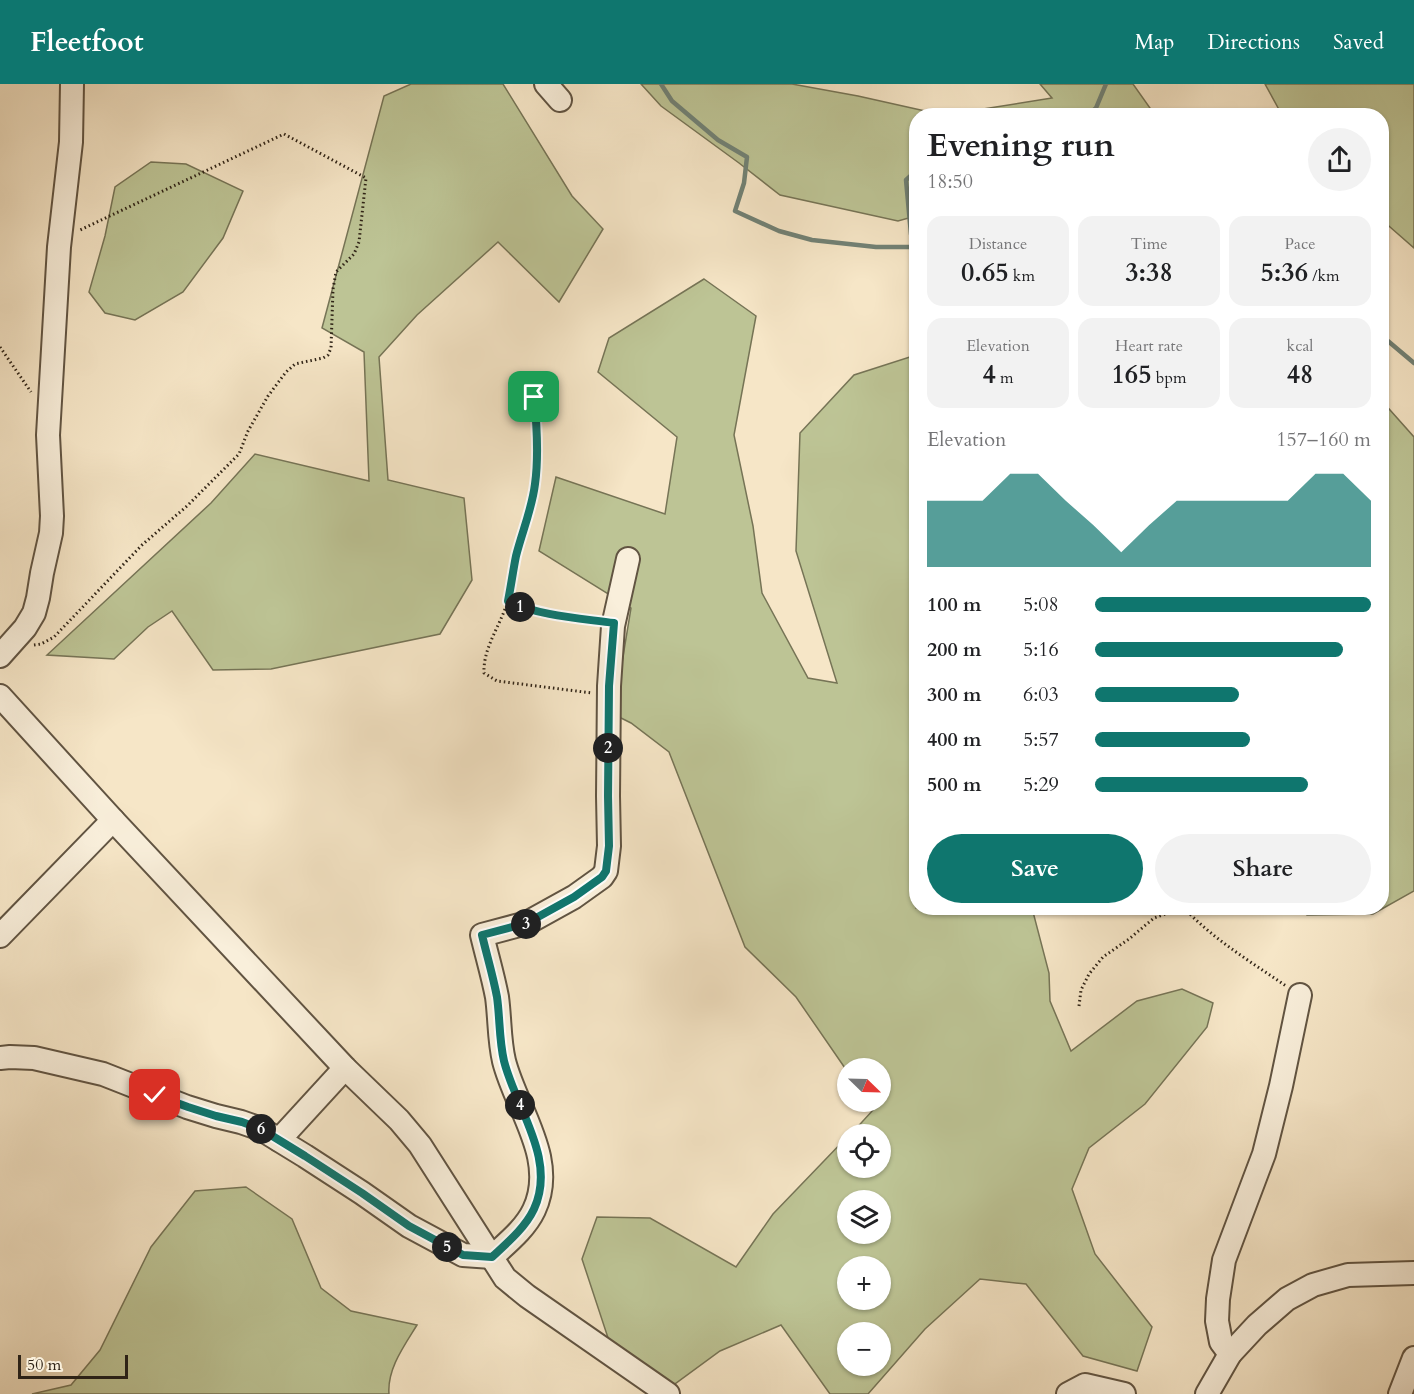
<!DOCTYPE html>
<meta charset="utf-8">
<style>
:root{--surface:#fff;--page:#f2f2f2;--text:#202124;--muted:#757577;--accent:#0f766e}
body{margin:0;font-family:Cardo,serif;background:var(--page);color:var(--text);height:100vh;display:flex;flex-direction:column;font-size:22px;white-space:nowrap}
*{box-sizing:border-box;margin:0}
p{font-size:20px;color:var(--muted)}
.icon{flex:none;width:33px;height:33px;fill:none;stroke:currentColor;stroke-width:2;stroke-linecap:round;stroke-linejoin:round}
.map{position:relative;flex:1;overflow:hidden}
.side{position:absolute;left:909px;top:24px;width:480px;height:807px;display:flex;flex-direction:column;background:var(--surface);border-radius:24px;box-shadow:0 2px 4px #0004}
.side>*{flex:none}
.needle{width:39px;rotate:113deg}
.fabs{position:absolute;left:837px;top:974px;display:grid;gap:12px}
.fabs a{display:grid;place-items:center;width:54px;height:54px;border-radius:50%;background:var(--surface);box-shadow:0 2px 4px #0004;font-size:30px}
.scale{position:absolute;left:18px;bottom:15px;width:110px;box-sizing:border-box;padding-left:6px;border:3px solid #2f2316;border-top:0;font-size:16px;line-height:21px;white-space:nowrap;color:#2f2316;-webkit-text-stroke:4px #f9efdb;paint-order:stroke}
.pin{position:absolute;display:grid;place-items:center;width:51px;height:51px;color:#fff;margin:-26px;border-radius:12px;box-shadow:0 3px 9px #0006}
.km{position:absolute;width:30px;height:30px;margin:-15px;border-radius:50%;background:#222;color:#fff;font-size:16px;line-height:30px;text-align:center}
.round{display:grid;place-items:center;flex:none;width:63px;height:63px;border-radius:32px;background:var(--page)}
.head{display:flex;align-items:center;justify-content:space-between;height:102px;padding:0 18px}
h1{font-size:33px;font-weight:700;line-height:45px}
.stats{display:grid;grid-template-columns:repeat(3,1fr);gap:9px;height:102px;padding:6px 18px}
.stats div{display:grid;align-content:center;border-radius:15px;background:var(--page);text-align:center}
.stats b{font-size:26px;font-weight:700}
.stats small{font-size:16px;font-weight:400}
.stats p{font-size:16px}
.chart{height:168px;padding:12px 18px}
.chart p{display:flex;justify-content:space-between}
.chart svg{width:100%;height:108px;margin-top:6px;fill:var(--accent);opacity:.7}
.primary-button{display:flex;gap:12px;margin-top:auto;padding:12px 18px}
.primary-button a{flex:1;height:69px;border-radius:36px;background:var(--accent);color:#fff;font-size:24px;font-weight:700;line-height:69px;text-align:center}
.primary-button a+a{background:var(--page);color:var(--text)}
ul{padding:0 18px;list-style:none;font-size:20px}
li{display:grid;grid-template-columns:96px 72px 1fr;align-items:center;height:45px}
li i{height:15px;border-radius:8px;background:var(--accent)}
header{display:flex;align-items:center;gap:36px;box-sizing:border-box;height:84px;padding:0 30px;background:var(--accent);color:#fff}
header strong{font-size:28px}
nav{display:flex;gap:33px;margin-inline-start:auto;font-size:21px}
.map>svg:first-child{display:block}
.green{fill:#bdc495;stroke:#767456;stroke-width:1.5;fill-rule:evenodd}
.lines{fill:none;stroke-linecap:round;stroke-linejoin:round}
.stream{stroke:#718175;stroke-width:4.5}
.minor-casing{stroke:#615442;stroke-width:26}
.path{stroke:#2f2316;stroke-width:3;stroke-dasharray:1.5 3;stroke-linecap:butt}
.minor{stroke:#f9efdb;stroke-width:22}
.route-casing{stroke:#fff;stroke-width:12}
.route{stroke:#0f766e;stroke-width:8}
</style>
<header>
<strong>Fleetfoot</strong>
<nav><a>Map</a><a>Directions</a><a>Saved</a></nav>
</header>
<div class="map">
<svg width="1414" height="1310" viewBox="0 0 1414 1310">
<rect width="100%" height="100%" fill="#f6e6c7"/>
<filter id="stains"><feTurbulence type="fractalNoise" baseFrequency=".00333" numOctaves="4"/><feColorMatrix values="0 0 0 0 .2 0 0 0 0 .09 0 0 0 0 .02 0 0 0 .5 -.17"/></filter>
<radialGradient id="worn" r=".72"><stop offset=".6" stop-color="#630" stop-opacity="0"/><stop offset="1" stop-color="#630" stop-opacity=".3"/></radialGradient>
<!-- green -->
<g class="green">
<path d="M 411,0 L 503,0 L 572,112 L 603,145 L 559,218 L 498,158 L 417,231 L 379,273 L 388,396 L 464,414 L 472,496 L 440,550 L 271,585 L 213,586 L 172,527 L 148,543 L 114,575 L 47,571 L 211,419 L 255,370 L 369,397 L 364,268 L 322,244 L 384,12 Z"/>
<path d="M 641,0 L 792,0 L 858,12 L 943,31 L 916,32 L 916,132 L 898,137 L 780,111 L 739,79 L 661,22 Z"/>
<path d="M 1040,0 L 1133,0 L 1150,24 L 1146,32 L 945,31 L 1052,14 Z"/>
<path d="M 1265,0 L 1414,0 L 1414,164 L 1382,136 L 1382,32 L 1282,31 Z"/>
<path d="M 151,78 L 186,80 L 243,107 L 223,154 L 183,208 L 135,236 L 105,229 L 89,208 L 105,152 L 115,103 Z"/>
<path d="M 704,195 L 756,232 L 734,351 L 753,442 L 762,509 L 808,594 L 837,599 L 796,467 L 800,349 L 854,291 L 916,271 L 916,824 L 1032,824 L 1049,889 L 1050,917 L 1071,967 L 1137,917 L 1182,905 L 1213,919 L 1207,943 L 1145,1020 L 1089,1064 L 1072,1105 L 1095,1170 L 1152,1243 L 1137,1287 L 1083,1272 L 1026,1200 L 980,1195 L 925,1245 L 868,1310 L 830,1310 L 781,1241 L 720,1267 L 672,1302 L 614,1272 L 582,1175 L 597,1133 L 650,1134 L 736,1183 L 773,1130 L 847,1053 L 848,1083 L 880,1083 L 880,1050 L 851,1050 L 874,1025 L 869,1017 L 880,1017 L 880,984 L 848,984 L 847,987 L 796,913 L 745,863 L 669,668 L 631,639 L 619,633 L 619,597 L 631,524 L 539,467 L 556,393 L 665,430 L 677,353 L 598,288 L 609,254 ZM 848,1116 L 880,1116 L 880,1149 L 848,1149 ZM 848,1182 L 880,1182 L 880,1215 L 848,1215 ZM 848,1248 L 880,1248 L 880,1281 L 848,1281 Z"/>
<path d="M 1382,317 L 1414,353 L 1414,807 L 1373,830 L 1307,831 L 1299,824 L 1382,824 Z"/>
<path d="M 246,1103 L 292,1135 L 321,1204 L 351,1227 L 417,1241 C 404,1262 387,1285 389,1310 L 32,1310 L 71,1301 L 100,1266 L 151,1163 L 195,1107 Z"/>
</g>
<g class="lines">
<!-- stream -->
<g class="stream">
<path d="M 661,0 L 672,17 L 718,56 L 747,73 L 744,99 L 735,127 L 779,147 L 812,156 L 876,163 L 916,163"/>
<path d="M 1087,32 L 1096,24 L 1106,0"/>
<path d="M 914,163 L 911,150 L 906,96 L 916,87"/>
<path d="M 1382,252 L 1414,279"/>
</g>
<!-- minor casing -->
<g class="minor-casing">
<g id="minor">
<path d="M 546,0 L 560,16"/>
<path d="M 0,572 L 25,544 L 34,529 L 38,514 L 42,489 L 51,449 L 52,432 L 48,351 L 59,163 L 71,58 L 72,0"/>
<path d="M 0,612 L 113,736 L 345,984 L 399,1036 L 420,1061 L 505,1194 L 527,1212 L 668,1310"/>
<path d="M 0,852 L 113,736"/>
<path d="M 0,974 L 10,973 L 34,974 L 103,990 L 187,1023 L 216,1032 L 241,1038 L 261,1045 L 305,1072 L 362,1109 L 409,1142 L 463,1171 L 492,1173 C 507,1159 525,1145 534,1126 C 558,1075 516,1025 504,977 C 499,956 500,935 497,913 C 493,892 487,872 482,851 L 527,839 L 574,813 L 602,793 L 606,787 L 609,762 L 608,712 L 609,602 L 613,542 L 628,475"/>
<path d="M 279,1056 L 345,984"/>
<path d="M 1230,1270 L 1221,1258 L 1217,1237 L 1218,1215 L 1224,1176 L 1264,1070 L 1281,1002 L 1300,911"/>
<path d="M 1068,1310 L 1085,1301 L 1124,1310"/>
<path d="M 1207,1310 L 1230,1270 L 1257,1241 L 1287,1215 L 1313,1201 L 1348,1191 L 1414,1189"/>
<path d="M 1400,1310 L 1414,1274"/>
</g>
</g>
<!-- path -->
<g class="path">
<path d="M 0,263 L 31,308"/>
<path d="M 534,313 C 537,343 540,374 534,404 C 530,427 522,448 516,471 C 513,486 512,501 508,516 C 501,541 483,563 484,589 L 497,597 L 592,609"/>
<path d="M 508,517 C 536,530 567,532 597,536"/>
<path d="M 34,561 L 41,560 L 54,553 L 142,461 L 187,422 L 239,370 L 248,347 L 268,312 L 286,288 L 295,280 L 323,274 L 328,271 L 331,264 L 333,205 L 336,188 L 354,170 L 359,158 L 366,94 L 284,50 L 80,146"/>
<path d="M 1184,824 C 1213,855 1251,878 1286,902"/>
<path d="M 1079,922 L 1081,906 L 1089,890 L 1103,873 L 1129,855 L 1154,834 L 1171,828 L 1188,828"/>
</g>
<!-- minor -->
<use href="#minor" class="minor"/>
</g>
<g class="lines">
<!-- route casing -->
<g class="route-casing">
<path id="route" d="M 155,1011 L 188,1023 L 216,1032 L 242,1038 L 261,1045 L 305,1072 L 362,1109 L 409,1142 L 463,1171 L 492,1173 C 507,1159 525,1144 534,1125 C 557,1075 516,1025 504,977 C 499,956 500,934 497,913 C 493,892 487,872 482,851 L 527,839 L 574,813 L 602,793 L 606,787 L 609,762 L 608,712 L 609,602 L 614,539 C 578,534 540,532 508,517 C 511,502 513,487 516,472 C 522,448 532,425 535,400 C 539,371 537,342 534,313"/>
</g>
<!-- route -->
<use href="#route" class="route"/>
</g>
<rect width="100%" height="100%" filter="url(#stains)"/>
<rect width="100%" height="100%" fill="url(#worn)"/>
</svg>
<div class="fabs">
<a><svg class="needle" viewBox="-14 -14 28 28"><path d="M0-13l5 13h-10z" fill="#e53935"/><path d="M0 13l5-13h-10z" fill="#757577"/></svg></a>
<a><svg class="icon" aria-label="locate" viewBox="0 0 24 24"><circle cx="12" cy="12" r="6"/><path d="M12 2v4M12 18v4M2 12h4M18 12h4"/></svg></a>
<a><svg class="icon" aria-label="layers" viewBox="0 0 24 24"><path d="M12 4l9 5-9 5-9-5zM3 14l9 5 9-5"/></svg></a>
<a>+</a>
<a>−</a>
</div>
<div class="scale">50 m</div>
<div class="pin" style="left:534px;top:313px;background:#1e9e55"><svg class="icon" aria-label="arrive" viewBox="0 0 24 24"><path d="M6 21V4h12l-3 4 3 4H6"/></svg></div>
<div class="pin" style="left:155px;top:1011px;background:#d93025"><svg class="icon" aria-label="check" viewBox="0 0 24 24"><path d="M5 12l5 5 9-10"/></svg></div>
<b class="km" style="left:520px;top:523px">1</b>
<b class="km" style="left:608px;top:664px">2</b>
<b class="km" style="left:526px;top:840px">3</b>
<b class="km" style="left:520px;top:1021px">4</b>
<b class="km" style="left:447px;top:1163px">5</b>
<b class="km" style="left:261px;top:1045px">6</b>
<section class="side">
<div class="head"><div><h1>Evening run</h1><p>18:50</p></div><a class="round"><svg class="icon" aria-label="share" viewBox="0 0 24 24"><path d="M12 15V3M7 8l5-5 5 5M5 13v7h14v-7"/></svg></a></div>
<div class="stats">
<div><p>Distance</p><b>0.65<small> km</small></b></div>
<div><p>Time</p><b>3:38</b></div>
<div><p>Pace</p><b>5:36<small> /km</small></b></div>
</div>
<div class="stats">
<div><p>Elevation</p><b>4<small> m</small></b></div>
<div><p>Heart rate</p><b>165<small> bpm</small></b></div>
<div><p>kcal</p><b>48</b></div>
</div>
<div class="chart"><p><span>Elevation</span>157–160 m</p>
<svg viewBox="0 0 160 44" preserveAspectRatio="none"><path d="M0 44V17L10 17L20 17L30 6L40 6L50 17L60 27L70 38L80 27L90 17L100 17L110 17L120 17L130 17L140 6L150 6L160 17V44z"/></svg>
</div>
<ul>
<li><b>100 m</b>5:08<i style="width:100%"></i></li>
<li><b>200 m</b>5:16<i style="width:90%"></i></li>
<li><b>300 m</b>6:03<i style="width:52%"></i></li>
<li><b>400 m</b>5:57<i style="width:56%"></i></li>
<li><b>500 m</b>5:29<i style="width:77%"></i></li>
</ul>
<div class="primary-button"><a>Save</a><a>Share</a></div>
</section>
</div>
